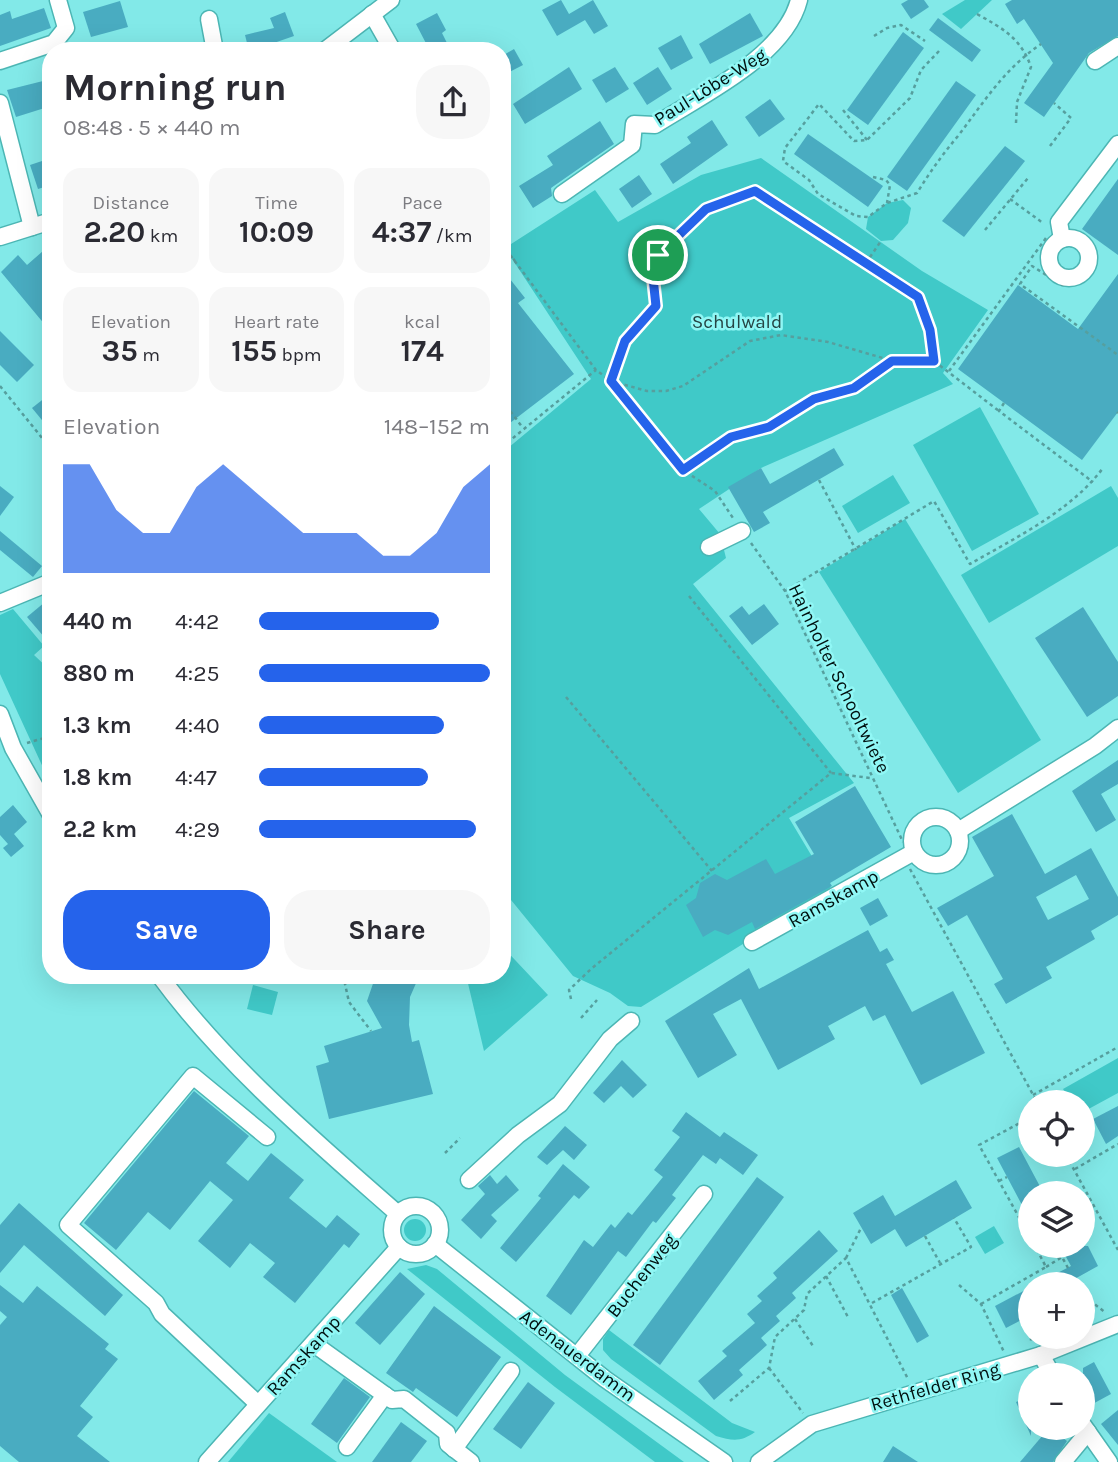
<!DOCTYPE html>
<meta charset="utf-8">
<style>
:root{--surface:#fff;--page:#f7f7f7;--text:#2b2b33;--muted:#7c7c81;--accent:#2563eb}
body{margin:0;font-family:Karla,sans-serif;background:var(--page);color:var(--text);height:100vh;display:flex;flex-direction:column;font-size:26px;white-space:nowrap}
*{box-sizing:border-box;margin:0}
p{font-size:23px;color:var(--muted)}
.icon{flex:none;width:38px;height:38px;fill:none;stroke:currentColor;stroke-width:2;stroke-linecap:round;stroke-linejoin:round}
.map{position:relative;flex:1;overflow:hidden}
.panel{position:absolute;left:42px;top:42px;width:469px;height:942px;display:flex;flex-direction:column;background:var(--surface);border-radius:28px;box-shadow:0 7px 28px #0002}
.panel>*{flex:none}
.buttons{position:absolute;left:1018px;top:1090px;display:grid;gap:14px}
.buttons a{display:grid;place-items:center;width:77px;height:77px;border-radius:50%;background:var(--surface);box-shadow:0 7px 28px #0002;font-size:35px}
.pin{position:absolute;display:grid;place-items:center;width:60px;height:60px;color:#fff;margin:-30px;border:4px solid #fff;border-radius:50%;box-shadow:0 2px 7px #0007}
.round{display:grid;place-items:center;flex:none;width:74px;height:74px;border-radius:28px;background:var(--page)}
.summary{display:flex;align-items:center;justify-content:space-between;height:119px;padding:0 21px}
h1{font-size:38px;font-weight:700;line-height:52px}
.figures{display:grid;grid-template-columns:repeat(3,1fr);gap:10px;height:119px;padding:7px 21px}
.figures div{display:grid;align-content:center;border-radius:18px;background:var(--page);text-align:center}
.figures b{font-size:30px;font-weight:700}
.figures small{font-size:19px;font-weight:400}
.figures p{font-size:19px}
.chart{height:196px;padding:14px 21px}
.chart p{display:flex;justify-content:space-between}
.chart svg{width:100%;height:126px;margin-top:7px;fill:var(--accent);opacity:.7}
.cta{display:flex;gap:14px;margin-top:auto;padding:14px 21px}
.cta a{flex:1;height:80px;border-radius:28px;background:var(--accent);color:#fff;font-size:28px;font-weight:700;line-height:80px;text-align:center}
.cta a+a{background:var(--page);color:var(--text)}
ul{padding:0 21px;list-style:none;font-size:23px}
li{display:grid;grid-template-columns:112px 84px 1fr;align-items:center;height:52px}
li i{height:18px;border-radius:9px;background:var(--accent)}
.map>svg:first-child{display:block}
.green{fill:#40c9c8}
.building{fill:#49acc1;fill-rule:evenodd}
.lines{fill:none;stroke-linecap:round;stroke-linejoin:round}
.minor-casing{stroke:#4cb6b4;stroke-width:19}
.path{stroke:#569f9e;stroke-width:2.5;stroke-dasharray:3.5 3.5;stroke-linecap:butt}
.minor{stroke:#fff;stroke-width:16}
.route-casing{stroke:#fff;stroke-width:14}
.route{stroke:#2563eb;stroke-width:9}
.labels{text-anchor:middle;stroke-width:5;stroke-linejoin:round;paint-order:stroke}
.street-label{font-size:19px;fill:#00100f;stroke:#90f7f5}
.park-label{font-size:19px;fill:#254544;stroke:#90f7f5}
</style>
<div class="map">
<svg width="1118" height="1462" viewBox="0 0 1118 1462">
<rect width="100%" height="100%" fill="#82e9e8"/>
<!-- green -->
<g class="green">
<path d="M 965,0 L 992,0 L 961,29 L 942,14 Z"/>
<path d="M 761,158 L 922,271 L 988,310 L 943,373 L 953,384 L 761,468 L 699,509 L 720,534 L 726,558 L 693,584 L 854,783 L 789,818 L 835,895 L 751,939 L 641,1007 L 628,1006 L 610,993 L 573,976 L 502,889 L 502,453 L 591,379 L 505,248 L 595,190 L 618,222 L 701,175 Z"/>
<path d="M 903,200 L 911,208 L 908,223 L 893,240 L 881,241 L 866,229 L 868,217 L 887,203 Z"/>
<path d="M 980,407 L 1039,514 L 972,551 L 913,445 Z"/>
<path d="M 893,475 L 910,503 L 858,533 L 842,506 Z"/>
<path d="M 1111,486 L 1118,498 L 1118,546 L 989,623 L 961,575 Z"/>
<path d="M 905,519 L 1041,740 L 958,793 L 819,572 Z"/>
<path d="M 13,609 L 44,646 L 34,655 L 51,671 L 51,770 L 46,774 L 0,674 L 0,615 Z"/>
<path d="M 502,946 L 548,995 L 484,1051 L 466,975 L 502,975 Z"/>
<path d="M 253,985 L 278,992 L 272,1015 L 247,1009 Z"/>
<path d="M 1118,1058 L 1118,1093 L 1083,1112 L 1083,1102 L 1071,1102 L 1063,1089 Z"/>
<circle cx="415" cy="1230" r="11"/>
<path d="M 994,1226 L 1004,1243 L 985,1254 L 975,1237 Z"/>
<path d="M 426,1265 L 437,1269 L 565,1375 L 684,1462 L 655,1462 L 555,1387 L 407,1269 Z"/>
<path d="M 609,1330 L 732,1423 L 755,1432 C 741,1442 733,1441 716,1436 L 611,1359 L 603,1350 L 603,1339 Z"/>
<path d="M 269,1413 L 337,1462 L 228,1462 Z"/>
</g>
<!-- building -->
<g class="building">
<path d="M 561,0 L 569,14 L 593,0 L 608,26 L 594,34 L 585,20 L 557,36 L 542,10 Z"/>
<path d="M 908,0 L 924,0 L 929,7 L 911,19 L 901,4 Z"/>
<path d="M 1012,0 L 1118,0 L 1118,36 L 1089,53 L 1044,117 L 1024,103 L 1053,63 L 1024,19 L 1017,24 L 1005,4 Z"/>
<path d="M 120,1 L 128,27 L 91,37 L 83,12 Z"/>
<path d="M 44,8 L 51,28 L 0,46 L 0,15 L 10,11 L 12,19 Z"/>
<path d="M 285,12 L 294,36 L 268,45 L 269,51 L 249,51 L 245,35 L 274,28 L 270,18 Z"/>
<path d="M 437,13 L 446,30 L 442,33 L 451,51 L 430,51 L 416,24 Z"/>
<path d="M 750,13 L 763,36 L 710,64 L 699,44 Z"/>
<path d="M 938,18 L 981,50 L 972,62 L 929,30 Z"/>
<path d="M 903,32 L 924,48 L 868,125 L 847,110 Z"/>
<path d="M 681,35 L 693,58 L 671,70 L 658,48 Z"/>
<path d="M 514,49 L 523,65 L 502,76 L 502,56 Z"/>
<path d="M 569,67 L 582,89 L 525,124 L 513,104 Z"/>
<path d="M 615,67 L 629,89 L 606,103 L 592,80 Z"/>
<path d="M 658,67 L 672,89 L 647,105 L 633,83 Z"/>
<path d="M 51,79 L 51,106 L 16,117 L 7,90 Z"/>
<path d="M 956,81 L 976,95 L 907,191 L 887,177 Z"/>
<path d="M 770,99 L 785,119 L 759,137 L 745,117 Z"/>
<path d="M 712,120 L 728,145 L 673,184 L 660,164 L 691,143 L 687,137 Z"/>
<path d="M 600,121 L 614,144 L 551,188 L 552,196 L 533,208 L 519,186 L 553,165 L 547,156 Z"/>
<path d="M 808,134 L 883,186 L 868,207 L 794,154 Z"/>
<path d="M 1005,146 L 1025,161 L 964,237 L 942,221 Z"/>
<path d="M 51,158 L 51,185 L 38,189 L 30,165 Z"/>
<path d="M 639,175 L 652,194 L 632,208 L 619,189 Z"/>
<path d="M 1118,179 L 1118,255 L 1082,229 Z"/>
<path d="M 51,244 L 51,332 L 1,272 L 18,255 L 27,265 Z"/>
<path d="M 502,269 L 525,298 L 518,303 L 574,374 L 502,429 Z"/>
<path d="M 1118,274 L 1118,412 L 1082,460 L 958,369 L 1018,285 L 1078,329 Z"/>
<path d="M 0,331 L 34,365 L 17,382 L 0,365 Z"/>
<path d="M 51,393 L 51,431 L 32,408 Z"/>
<path d="M 834,448 L 844,465 L 763,512 L 770,523 L 754,532 L 728,487 L 761,468 L 770,484 Z"/>
<path d="M 0,486 L 14,497 L 0,516 Z"/>
<path d="M 0,531 L 42,566 L 33,577 L 0,550 Z"/>
<path d="M 51,597 L 51,645 L 27,617 Z"/>
<path d="M 764,604 L 779,624 L 752,645 L 729,616 L 742,606 L 749,615 Z"/>
<path d="M 1083,607 L 1118,662 L 1118,696 L 1087,717 L 1035,638 Z"/>
<path d="M 1118,760 L 1118,784 L 1101,794 L 1116,820 L 1096,832 L 1072,791 Z"/>
<path d="M 855,786 L 891,847 L 830,883 L 832,886 L 755,929 L 752,922 L 728,935 L 715,930 L 703,937 L 686,905 L 696,898 L 700,883 L 715,874 L 727,880 L 766,859 L 775,874 L 814,854 L 795,822 Z"/>
<path d="M 13,805 L 27,822 L 14,834 L 24,846 L 11,857 L 3,848 L 8,844 L 0,835 L 0,817 Z"/>
<path d="M 1012,814 L 1045,874 L 1091,848 L 1118,897 L 1118,915 L 1091,931 L 1095,939 L 1046,967 L 1052,978 L 1006,1004 L 994,984 L 1003,979 L 967,915 L 948,926 L 937,908 L 994,876 L 972,837 ZM 1076,875 L 1089,899 L 1048,920 L 1036,897 Z"/>
<path d="M 878,898 L 888,916 L 870,926 L 860,908 Z"/>
<path d="M 868,930 L 880,952 L 887,948 L 894,960 L 886,964 L 912,1012 L 953,991 L 985,1053 L 921,1085 L 885,1015 L 873,1021 L 865,1006 L 828,1026 L 835,1039 L 778,1070 L 741,999 L 713,1014 L 737,1055 L 698,1078 L 665,1021 L 749,968 L 759,989 Z"/>
<path d="M 376,975 L 414,975 L 417,981 L 410,997 L 409,1025 L 412,1042 L 419,1040 L 433,1094 L 329,1119 L 316,1066 L 329,1062 L 324,1046 L 382,1028 L 367,1001 Z"/>
<path d="M 622,1060 L 647,1085 L 633,1098 L 621,1086 L 604,1103 L 593,1093 Z"/>
<path d="M 194,1091 L 249,1136 L 226,1163 L 248,1181 L 271,1153 L 304,1180 L 289,1198 L 326,1228 L 337,1215 L 360,1234 L 349,1248 L 344,1244 L 295,1303 L 263,1277 L 275,1263 L 250,1243 L 230,1268 L 198,1241 L 233,1200 L 210,1181 L 170,1230 L 148,1212 L 116,1250 L 84,1223 Z"/>
<path d="M 1118,1106 L 1118,1136 L 1106,1144 L 1093,1119 Z"/>
<path d="M 686,1112 L 720,1137 L 724,1132 L 758,1155 L 743,1175 L 720,1158 L 716,1164 L 703,1155 L 672,1195 L 676,1198 L 656,1223 L 653,1221 L 626,1257 L 618,1251 L 571,1315 L 546,1296 L 584,1240 L 593,1247 L 611,1224 L 615,1228 L 628,1212 L 632,1215 L 663,1177 L 654,1170 L 680,1137 L 672,1131 Z"/>
<path d="M 565,1126 L 587,1145 L 574,1160 L 563,1150 L 547,1165 L 537,1157 Z"/>
<path d="M 1019,1147 L 1044,1194 L 1031,1194 L 1031,1222 L 997,1158 Z"/>
<path d="M 563,1164 L 590,1187 L 579,1199 L 574,1195 L 516,1262 L 500,1248 L 541,1198 L 538,1196 Z"/>
<path d="M 490,1175 L 497,1184 L 506,1175 L 519,1190 L 491,1215 L 497,1221 L 481,1239 L 461,1220 L 485,1194 L 478,1186 Z"/>
<path d="M 757,1177 L 784,1197 L 660,1365 L 633,1345 Z"/>
<path d="M 956,1180 L 972,1208 L 906,1247 L 895,1229 L 871,1244 L 853,1213 L 883,1195 L 895,1216 Z"/>
<path d="M 19,1203 L 123,1295 L 105,1316 L 24,1245 L 0,1273 L 0,1225 Z"/>
<path d="M 819,1230 L 838,1251 L 792,1293 L 796,1298 L 776,1316 L 780,1321 L 761,1338 L 767,1345 L 739,1370 L 743,1375 L 714,1400 L 698,1381 L 727,1356 L 722,1351 L 755,1323 L 747,1314 L 762,1301 L 757,1296 L 777,1278 L 773,1273 Z"/>
<path d="M 1060,1246 L 1088,1246 L 1098,1266 L 1071,1281 L 1073,1284 L 1036,1284 L 1071,1266 Z"/>
<path d="M 400,1272 L 425,1294 L 380,1345 L 355,1323 Z"/>
<path d="M 0,1285 L 23,1303 L 37,1286 L 109,1344 L 105,1349 L 118,1359 L 80,1406 L 93,1417 L 77,1436 L 110,1462 L 19,1462 L 0,1446 L 0,1325 L 7,1317 L 0,1311 Z"/>
<path d="M 1031,1287 L 1031,1315 L 1006,1328 L 995,1306 Z"/>
<path d="M 902,1288 L 929,1336 L 917,1343 L 891,1295 Z"/>
<path d="M 434,1306 L 501,1357 L 457,1417 L 416,1388 L 413,1392 L 386,1373 Z"/>
<path d="M 1094,1362 L 1111,1394 L 1087,1407 L 1083,1400 L 1083,1368 Z"/>
<path d="M 344,1378 L 370,1397 L 337,1443 L 311,1424 Z"/>
<path d="M 528,1382 L 555,1403 L 521,1449 L 493,1429 Z"/>
<path d="M 1031,1396 L 1031,1436 L 1016,1402 Z"/>
<path d="M 1118,1410 L 1118,1445 L 1101,1424 Z"/>
<path d="M 401,1422 L 427,1441 L 411,1462 L 372,1462 Z"/>
<path d="M 1049,1428 L 1067,1441 L 1053,1462 L 1020,1462 Z"/>
<path d="M 893,1446 L 918,1462 L 883,1462 Z"/>
</g>
<g class="lines">
<!-- minor casing -->
<g class="minor-casing">
<g id="minor">
<path d="M 372,14 L 393,51"/>
<path d="M 209,19 L 215,51"/>
<path d="M 324,51 L 391,0"/>
<path d="M 0,61 L 54,43 L 66,28 L 58,0"/>
<path d="M 1095,61 L 1118,46"/>
<path d="M 0,103 L 32,227"/>
<path d="M 562,194 L 632,145 L 634,124 L 655,125 C 702,95 785,56 799,0"/>
<path d="M 0,237 L 51,221"/>
<circle cx="1069" cy="258" r="20"/>
<path d="M 1062,239 L 1059,222 L 1118,144"/>
<path d="M 709,547 L 742,531"/>
<path d="M 0,603 L 51,582"/>
<path d="M 0,714 L 13,748 L 51,815"/>
<circle cx="936" cy="841" r="24"/>
<path d="M 958,831 L 1095,746 L 1118,728"/>
<path d="M 752,942 L 914,852"/>
<path d="M 159,975 C 225,1065 314,1140 398,1214"/>
<path d="M 469,1180 L 518,1135 L 560,1104 L 610,1039 L 631,1021"/>
<circle cx="416" cy="1230" r="24"/>
<path d="M 435,1244 L 605,1379 L 724,1462"/>
<path d="M 314,1344 L 392,1400 L 404,1399 L 447,1433 L 448,1444 L 471,1462"/>
<path d="M 1041,1355 L 1053,1376"/>
<path d="M 577,1356 L 704,1194"/>
<path d="M 258,1404 L 162,1314 L 156,1303 L 68,1225 L 193,1076 L 267,1137"/>
<path d="M 1083,1425 L 1109,1462"/>
<path d="M 347,1447 L 385,1395"/>
<path d="M 454,1449 L 511,1371"/>
<path d="M 207,1462 L 399,1247"/>
<path d="M 759,1462 L 812,1424 L 1041,1355 L 1118,1324"/>
<path d="M 1063,1462 L 1088,1432"/>
</g>
</g>
<!-- path -->
<g class="path">
<path d="M 977,14 C 1002,28 1021,38 1031,67 L 1017,102 L 1016,123"/>
<path d="M 874,36 L 887,28 L 901,25 L 925,41"/>
<path d="M 939,51 L 921,70 L 910,98 L 867,140 L 854,141 L 819,104 L 785,148 L 783,161 L 809,180 L 818,194 L 856,216 L 868,217 L 887,203 L 917,193 C 930,172 942,155 958,136 C 984,102 1004,69 1041,44"/>
<path d="M 843,110 L 867,140"/>
<path d="M 1050,146 L 1071,118 L 1054,103"/>
<path d="M 873,177 L 886,180 L 890,185 L 887,203"/>
<path d="M 1010,199 L 1043,223"/>
<path d="M 985,230 L 1028,178"/>
<path d="M 1076,235 C 1100,253 1093,285 1062,285 L 1032,266 L 1020,284 L 1118,355"/>
<path d="M 502,244 L 596,370 L 611,381 L 683,470 L 715,491 L 733,518"/>
<path d="M 866,263 L 881,241"/>
<path d="M 502,269 L 515,259"/>
<path d="M 949,371 L 1046,238"/>
<path d="M 611,381 L 625,341 L 656,306 L 653,278 L 658,255 L 706,209 L 755,191 L 918,297 L 930,329 L 934,361"/>
<path d="M 611,381 L 647,391 L 666,391 L 683,386 L 750,341 L 781,335 L 828,342 L 893,361 L 934,361 L 999,411"/>
<path d="M 0,386 L 51,449"/>
<path d="M 502,400 L 523,428"/>
<path d="M 1004,403 L 999,411 L 1093,482"/>
<path d="M 1117,412 L 1118,413"/>
<path d="M 502,447 L 596,370"/>
<path d="M 684,469 L 731,437 L 770,427 L 814,399 L 854,388 L 893,361"/>
<path d="M 819,480 L 856,550"/>
<path d="M 751,543 L 785,591 L 903,842"/>
<path d="M 785,591 L 934,501 L 970,564 C 1015,538 1071,511 1103,468"/>
<path d="M 689,596 L 831,773"/>
<path d="M 566,697 L 712,871"/>
<path d="M 27,743 L 51,736"/>
<path d="M 910,869 L 1037,1102"/>
<path d="M 343,975 L 349,1002 L 371,1031"/>
<path d="M 571,999 L 569,990 L 591,969 L 831,773 L 870,778"/>
<path d="M 581,1018 L 597,1000"/>
<path d="M 1033,1095 L 1118,1047"/>
<path d="M 1031,1117 L 979,1145 L 1031,1239"/>
<path d="M 445,1153 L 460,1138"/>
<path d="M 1066,1155 L 1118,1250"/>
<path d="M 1075,1169 L 1118,1144"/>
<path d="M 999,1181 L 1007,1177"/>
<path d="M 925,1236 L 940,1263"/>
<path d="M 846,1258 L 861,1228"/>
<path d="M 1046,1267 L 1062,1257 L 1068,1268"/>
<path d="M 826,1276 L 849,1319"/>
<path d="M 1074,1279 L 1077,1284"/>
<path d="M 959,1285 L 981,1304 L 1004,1352"/>
<path d="M 1084,1296 L 1106,1313"/>
<path d="M 872,1303 L 971,1247 L 954,1218"/>
<path d="M 981,1304 L 1046,1267 L 1035,1246"/>
<path d="M 1027,1317 L 1031,1324"/>
<path d="M 795,1319 L 813,1346"/>
<path d="M 1031,1337 L 1031,1344"/>
<path d="M 769,1368 L 803,1413"/>
<path d="M 730,1401 L 769,1368 L 775,1337 L 804,1310 L 807,1294 L 846,1258 L 908,1379"/>
</g>
<!-- minor -->
<use href="#minor" class="minor"/>
</g>
<g class="lines">
<!-- route casing -->
<g class="route-casing">
<path id="route" d="M 755,191 L 918,297 L 930,330 L 934,361 L 892,361 L 854,388 L 814,399 L 769,427 L 731,437 L 683,470 L 611,381 L 625,341 L 656,306 L 653,278 L 658,255 L 706,209 Z"/>
</g>
<!-- route -->
<use href="#route" class="route"/>
</g>
<g class="labels">
<!-- street labels -->
<g class="street-label">
<text transform="translate(710 86) rotate(-32)" y="7">Paul-Löbe-Weg</text>
<text transform="translate(840 678) rotate(64)" y="7">Hainholter Schooltwiete</text>
<text transform="translate(833 898) rotate(-29)" y="7">Ramskamp</text>
<text transform="translate(641 1275) rotate(-52)" y="7">Buchenweg</text>
<text transform="translate(303 1355) rotate(-48)" y="7">Ramskamp</text>
<text transform="translate(578 1355) rotate(37)" y="7">Adenauerdamm</text>
<text transform="translate(935 1386) rotate(-16)" y="7">Rethfelder Ring</text>
</g>
<!-- park labels -->
<g class="park-label">
<text x="737" y="328">Schulwald</text>
</g>
</g>
</svg>
<div class="buttons">
<a><svg class="icon" aria-label="locate" viewBox="0 0 24 24"><circle cx="12" cy="12" r="6"/><path d="M12 2v4M12 18v4M2 12h4M18 12h4"/></svg></a>
<a><svg class="icon" aria-label="layers" viewBox="0 0 24 24"><path d="M12 4l9 5-9 5-9-5zM3 14l9 5 9-5"/></svg></a>
<a>+</a>
<a>−</a>
</div>
<div class="pin" style="left:658px;top:255px;background:#1e9e55"><svg class="icon" aria-label="arrive" viewBox="0 0 24 24"><path d="M6 21V4h12l-3 4 3 4H6"/></svg></div>
<section class="panel">
<div class="summary"><div><h1>Morning run</h1><p>08:48 · 5 × 440 m</p></div><a class="round"><svg class="icon" aria-label="share" viewBox="0 0 24 24"><path d="M12 15V3M7 8l5-5 5 5M5 13v7h14v-7"/></svg></a></div>
<div class="figures">
<div><p>Distance</p><b>2.20<small> km</small></b></div>
<div><p>Time</p><b>10:09</b></div>
<div><p>Pace</p><b>4:37<small> /km</small></b></div>
</div>
<div class="figures">
<div><p>Elevation</p><b>35<small> m</small></b></div>
<div><p>Heart rate</p><b>155<small> bpm</small></b></div>
<div><p>kcal</p><b>174</b></div>
</div>
<div class="chart"><p><span>Elevation</span>148–152 m</p>
<svg viewBox="0 0 160 44" preserveAspectRatio="none"><path d="M0 44V6L10 6L20 22L30 30L40 30L50 14L60 6L70 14L80 22L90 30L100 30L110 30L120 38L130 38L140 30L150 14L160 6V44z"/></svg>
</div>
<ul>
<li><b>440 m</b>4:42<i style="width:78%"></i></li>
<li><b>880 m</b>4:25<i style="width:100%"></i></li>
<li><b>1.3 km</b>4:40<i style="width:80%"></i></li>
<li><b>1.8 km</b>4:47<i style="width:73%"></i></li>
<li><b>2.2 km</b>4:29<i style="width:94%"></i></li>
</ul>
<div class="cta"><a>Save</a><a>Share</a></div>
</section>
</div>
